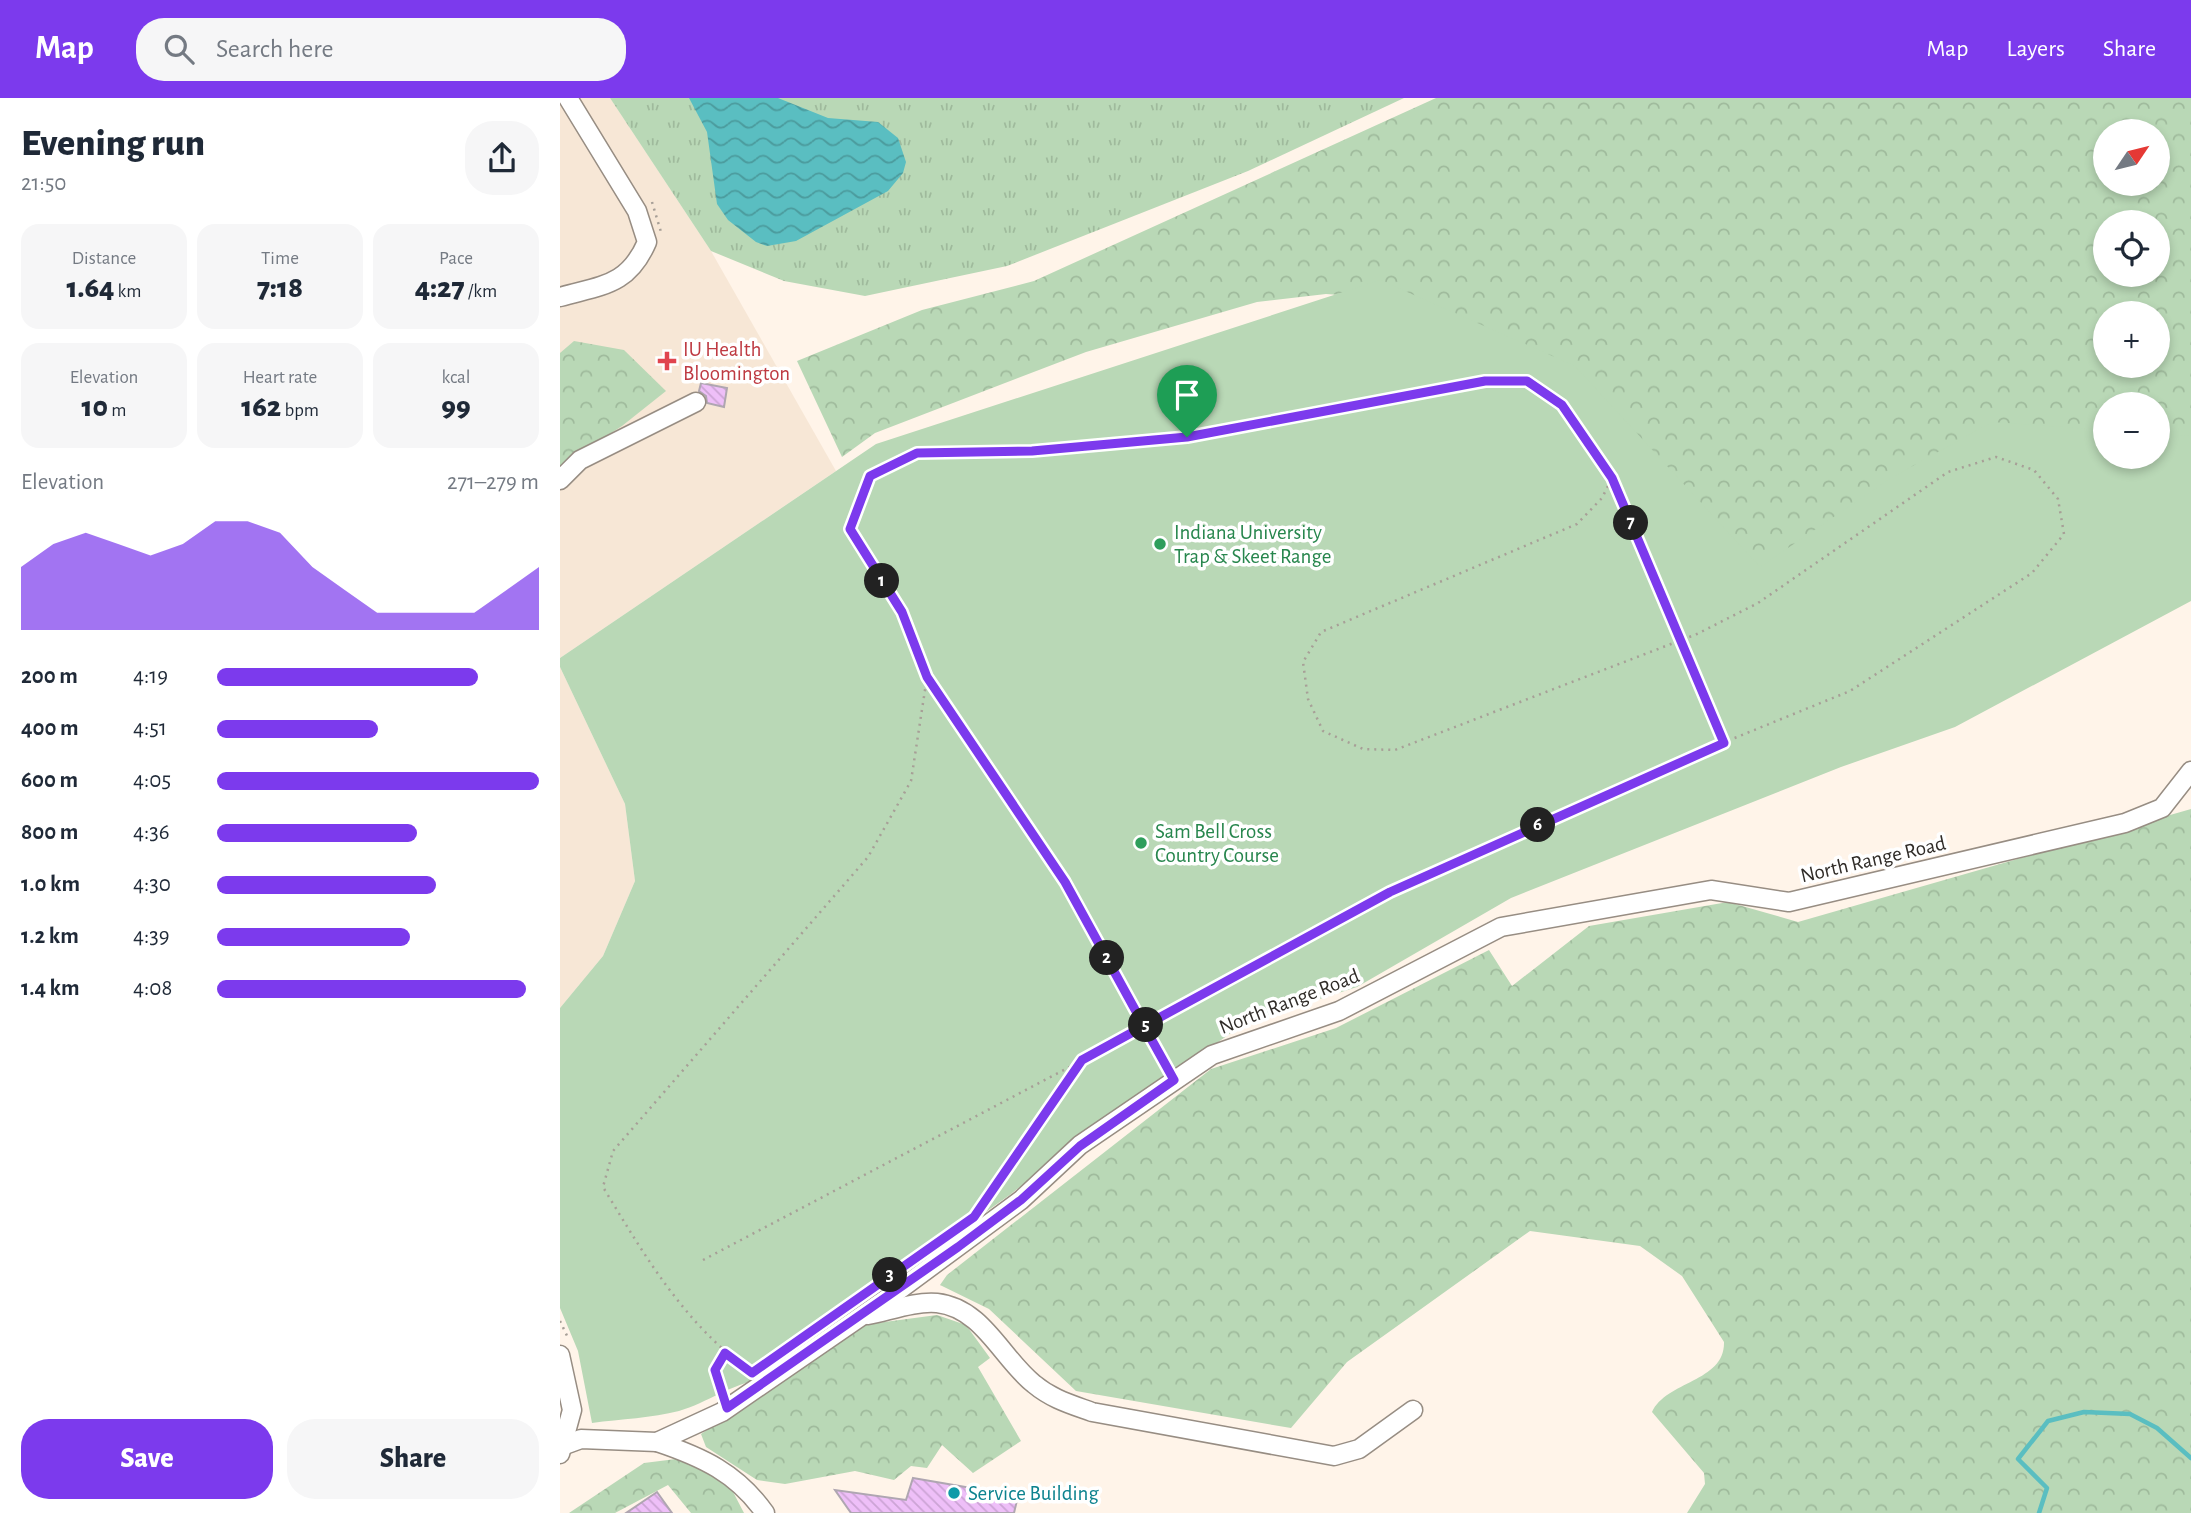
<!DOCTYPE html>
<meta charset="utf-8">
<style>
:root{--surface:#fff;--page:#f6f6f7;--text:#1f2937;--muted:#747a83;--accent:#7c3aed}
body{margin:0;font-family:"Alegreya Sans",sans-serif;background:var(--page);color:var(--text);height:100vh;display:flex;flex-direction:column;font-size:26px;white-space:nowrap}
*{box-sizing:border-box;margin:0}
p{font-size:23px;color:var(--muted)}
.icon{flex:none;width:38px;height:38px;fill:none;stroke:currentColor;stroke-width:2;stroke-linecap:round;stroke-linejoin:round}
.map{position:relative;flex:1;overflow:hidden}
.panel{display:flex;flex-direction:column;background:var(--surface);width:560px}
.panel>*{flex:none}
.needle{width:46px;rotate:55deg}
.tools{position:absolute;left:1533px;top:21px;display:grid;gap:14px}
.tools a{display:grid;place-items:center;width:77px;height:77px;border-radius:50%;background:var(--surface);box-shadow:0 4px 10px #0003;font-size:35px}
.pin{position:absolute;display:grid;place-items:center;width:60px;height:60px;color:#fff;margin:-72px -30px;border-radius:50% 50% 50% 0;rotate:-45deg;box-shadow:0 0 7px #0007}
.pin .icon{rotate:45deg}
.km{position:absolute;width:35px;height:35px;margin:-18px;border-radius:50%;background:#222;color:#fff;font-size:19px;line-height:35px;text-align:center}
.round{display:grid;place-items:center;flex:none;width:74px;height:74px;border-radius:28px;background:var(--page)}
.overview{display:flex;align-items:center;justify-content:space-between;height:119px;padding:0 21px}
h1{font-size:38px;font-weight:800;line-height:52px}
.stats{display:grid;grid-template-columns:repeat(3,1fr);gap:10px;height:119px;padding:7px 21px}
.stats div{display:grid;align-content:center;border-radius:18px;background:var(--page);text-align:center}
.stats b{font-size:30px;font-weight:800}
.stats small{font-size:19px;font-weight:400}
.stats p{font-size:19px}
.chart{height:196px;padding:14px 21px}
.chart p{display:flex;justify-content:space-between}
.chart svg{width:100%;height:126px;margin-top:7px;fill:var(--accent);opacity:.7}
.action{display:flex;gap:14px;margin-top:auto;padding:14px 21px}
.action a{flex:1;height:80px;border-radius:28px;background:var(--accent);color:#fff;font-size:28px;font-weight:800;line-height:80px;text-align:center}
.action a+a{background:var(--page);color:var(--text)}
ul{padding:0 21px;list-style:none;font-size:23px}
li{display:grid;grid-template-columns:112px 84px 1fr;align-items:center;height:52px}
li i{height:18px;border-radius:9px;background:var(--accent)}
header{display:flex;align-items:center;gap:42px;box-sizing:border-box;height:98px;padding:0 35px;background:var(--accent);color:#fff}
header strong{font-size:33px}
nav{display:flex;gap:38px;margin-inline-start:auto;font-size:24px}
.search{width:490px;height:63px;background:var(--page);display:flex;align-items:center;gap:18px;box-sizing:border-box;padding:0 24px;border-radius:28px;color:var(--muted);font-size:26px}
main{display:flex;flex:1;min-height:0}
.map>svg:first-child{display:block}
.built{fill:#f7e7d6}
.grass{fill:url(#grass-tufts)}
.forest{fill:url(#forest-crowns);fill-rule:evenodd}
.pitch{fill:#b9d8b6}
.water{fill:url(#water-waves)}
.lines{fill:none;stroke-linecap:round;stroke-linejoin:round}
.stream{stroke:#5abec1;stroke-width:4.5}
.building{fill:url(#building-back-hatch);stroke:#afa6b1;stroke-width:2}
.minor-casing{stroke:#978d83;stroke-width:21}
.path{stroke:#a79f97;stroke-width:2.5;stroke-dasharray:2 5;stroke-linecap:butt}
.minor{stroke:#fff;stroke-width:18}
.route-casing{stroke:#fff;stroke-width:14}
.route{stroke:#7c3aed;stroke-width:9}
.health-dot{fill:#e0444e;stroke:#fff;stroke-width:2.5}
.leisure-dot{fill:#2e9e5b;stroke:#fff;stroke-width:2.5}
.culture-dot{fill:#0f9aa8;stroke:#fff;stroke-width:2.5}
.labels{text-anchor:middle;stroke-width:7;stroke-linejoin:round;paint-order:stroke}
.health-label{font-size:21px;fill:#be3a42;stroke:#fff;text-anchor:start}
.leisure-label{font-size:21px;fill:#27864d;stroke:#fff;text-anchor:start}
.street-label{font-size:21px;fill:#302c28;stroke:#fff}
.culture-label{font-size:21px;fill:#0d838f;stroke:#fff;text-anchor:start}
</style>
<header>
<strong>Map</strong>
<div class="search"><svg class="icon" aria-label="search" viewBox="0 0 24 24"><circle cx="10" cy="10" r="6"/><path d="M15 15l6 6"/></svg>Search here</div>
<nav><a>Map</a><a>Layers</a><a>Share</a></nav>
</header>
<main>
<section class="panel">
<div class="overview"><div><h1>Evening run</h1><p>21:50</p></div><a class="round"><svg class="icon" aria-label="share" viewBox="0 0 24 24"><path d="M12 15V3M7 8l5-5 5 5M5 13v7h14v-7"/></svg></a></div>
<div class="stats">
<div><p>Distance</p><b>1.64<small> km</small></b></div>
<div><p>Time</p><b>7:18</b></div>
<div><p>Pace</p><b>4:27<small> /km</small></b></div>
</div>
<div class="stats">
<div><p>Elevation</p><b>10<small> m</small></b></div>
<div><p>Heart rate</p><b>162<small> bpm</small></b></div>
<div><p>kcal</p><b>99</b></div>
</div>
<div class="chart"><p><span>Elevation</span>271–279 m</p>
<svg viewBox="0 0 160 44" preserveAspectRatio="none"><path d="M0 44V22L10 14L20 10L30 14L40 18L50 14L60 6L70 6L80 10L90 22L100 30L110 38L120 38L130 38L140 38L150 30L160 22V44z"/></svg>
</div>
<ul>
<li><b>200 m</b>4:19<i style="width:81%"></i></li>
<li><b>400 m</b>4:51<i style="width:50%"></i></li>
<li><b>600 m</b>4:05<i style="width:100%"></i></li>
<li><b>800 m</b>4:36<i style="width:62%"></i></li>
<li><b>1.0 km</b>4:30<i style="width:68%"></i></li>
<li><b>1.2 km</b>4:39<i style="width:60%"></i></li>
<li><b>1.4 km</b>4:08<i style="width:96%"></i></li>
</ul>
<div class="action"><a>Save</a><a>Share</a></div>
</section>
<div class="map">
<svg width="1631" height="1415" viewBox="0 0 1631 1415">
<defs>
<pattern id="grass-tufts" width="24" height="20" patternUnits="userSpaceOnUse" patternTransform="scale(1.75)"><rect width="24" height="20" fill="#b9d8b6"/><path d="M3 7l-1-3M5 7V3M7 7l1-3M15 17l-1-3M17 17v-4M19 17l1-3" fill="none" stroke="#9fba9c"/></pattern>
<pattern id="forest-crowns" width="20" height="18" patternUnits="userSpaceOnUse" patternTransform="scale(1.75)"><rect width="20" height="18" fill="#b9d8b6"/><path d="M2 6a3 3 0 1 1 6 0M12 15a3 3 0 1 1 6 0" fill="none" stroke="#9fba9c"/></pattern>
<pattern id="water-waves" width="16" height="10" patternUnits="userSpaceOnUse" patternTransform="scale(1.75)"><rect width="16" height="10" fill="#5abec1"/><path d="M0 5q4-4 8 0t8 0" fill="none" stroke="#4b9b9d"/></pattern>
<pattern id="building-back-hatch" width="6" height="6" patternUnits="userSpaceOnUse" patternTransform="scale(1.75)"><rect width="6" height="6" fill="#eebff8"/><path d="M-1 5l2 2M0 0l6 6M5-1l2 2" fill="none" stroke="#cca4d5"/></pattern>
</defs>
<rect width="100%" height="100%" fill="#fff4e9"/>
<!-- built -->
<g class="built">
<path d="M 0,0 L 50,0 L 151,153 L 276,373 L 0,560 Z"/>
<path d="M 0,569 L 65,706 L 75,783 L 43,858 L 0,910 Z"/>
</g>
<!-- grass -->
<path class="grass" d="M 50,0 L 844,0 L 688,73 L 447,168 L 305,198 L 224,183 L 151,153 Z"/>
<!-- forest -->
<g class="forest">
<path d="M 876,0 L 1631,0 L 1631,348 L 1598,345 L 1598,306 L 1545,306 L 1545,340 L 1194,478 L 807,199 L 766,196 L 697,204 L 526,254 L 315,335 L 282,359 L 237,263 L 362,212 L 474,183 ZM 1545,33 L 1598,33 L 1598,86 L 1545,86 ZM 1545,124 L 1598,124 L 1598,177 L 1545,177 ZM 1545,215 L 1598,215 L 1598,268 L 1545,268 Z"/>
<path d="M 14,243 L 64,252 L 106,293 L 62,328 L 0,368 L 0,255 Z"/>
<path d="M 1631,711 L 1631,1415 L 1127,1415 L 1145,1386 L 1144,1375 L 1092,1314 C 1106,1283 1165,1284 1164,1244 L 1122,1178 L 1080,1148 L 970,1133 L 787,1264 L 731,1330 L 516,1293 L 429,1211 L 380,1187 L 387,1177 L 651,971 L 776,930 L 929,852 L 952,888 L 1029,828 L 1168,804 L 1238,824 Z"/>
<path d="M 377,1217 L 406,1227 L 430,1260 L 418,1269 L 461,1343 L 413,1375 L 382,1347 L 367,1370 L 351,1368 L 334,1382 L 295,1373 L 225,1386 L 197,1382 L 146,1349 L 141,1336 L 302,1227 Z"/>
<path d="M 124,1360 L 171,1390 L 184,1415 L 131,1415 L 108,1387 L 55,1415 L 9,1415 L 84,1365 Z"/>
</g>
<!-- pitch -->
<path class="pitch" d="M 820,182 L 1015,268 L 1200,469 L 1331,380 L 1432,324 L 1545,332 L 1545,359 L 1598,359 L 1598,336 L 1631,338 L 1631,503 L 1395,629 L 1281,669 L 951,800 L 797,889 L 685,925 L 499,1057 L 451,1096 L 340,1175 L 200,1282 C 173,1285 147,1305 119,1313 C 92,1320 61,1321 32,1325 L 18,1253 L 0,1210 L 0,910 L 43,858 L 75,783 L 65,706 L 0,569 L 0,560 L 316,346 Z"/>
<!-- water -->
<path class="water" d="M 129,0 L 218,0 L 268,20 L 318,24 L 338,40 L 346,64 L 343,75 L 328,93 L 236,143 L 207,148 L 196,144 L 168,122 L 157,106 L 147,34 Z"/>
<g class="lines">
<!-- stream -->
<path class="stream" d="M 1479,1415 L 1487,1390 L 1458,1361 L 1488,1323 L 1524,1314 L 1570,1316 L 1597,1330 L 1631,1360"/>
</g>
<!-- building -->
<g class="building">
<path d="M 141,285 L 167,290 L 164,309 L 147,305 L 146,298 L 139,293 Z"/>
<path d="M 353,1380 L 458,1398 L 454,1415 L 291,1415 L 275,1392 L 346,1402 Z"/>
<path d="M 97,1394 L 112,1415 L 66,1415 Z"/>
</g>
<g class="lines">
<!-- minor casing -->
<g class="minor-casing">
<g id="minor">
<path d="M 0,199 C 42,187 68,188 87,144 L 77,113 L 8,0"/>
<path d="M 0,382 L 20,362 L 136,304"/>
<path d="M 308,1217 C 329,1213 355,1203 377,1205 C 423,1210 442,1261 474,1286 C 492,1301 510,1306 532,1314 L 774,1358 L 799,1351 L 853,1312"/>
<path d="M 0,1257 L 12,1312 L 0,1356"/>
<path d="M 97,1344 C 142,1359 177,1375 205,1415"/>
<path d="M 2,1348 L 21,1341 L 97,1344 L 162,1314 L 335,1195 L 461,1102 L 520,1047 L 652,957 L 779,913 L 941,829 L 1151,792 L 1229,804 L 1565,725 L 1602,710 L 1631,673"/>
</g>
</g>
<!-- path -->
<g class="path">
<path d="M 92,104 L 101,134"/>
<path d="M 925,283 L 967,283 L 1002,307 L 1052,380 L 1042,400 L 1017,426 L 761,534 L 743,564 L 748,601 L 763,633 L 803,651 L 835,652 L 1137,536 L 1198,505 L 1388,374 L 1436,359 L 1474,372 L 1498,401 L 1504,436 L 1472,475 L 1290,593 L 1128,659 L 830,794 L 522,962 L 414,1119 L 192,1275 C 124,1225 86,1160 43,1089 L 53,1053 L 308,759 L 351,683 L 367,579 L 342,514 L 290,431 L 310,378 L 357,355 L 472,353 L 627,339 Z"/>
<path d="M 1052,380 L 1163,644"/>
<path d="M 367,580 L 505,784 L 608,970"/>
<path d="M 143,1162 L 519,964"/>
<path d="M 0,1223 L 9,1242"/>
<path d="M 162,1294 L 155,1272 L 165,1256"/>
</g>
<!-- minor -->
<use href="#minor" class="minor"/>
</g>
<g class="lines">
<!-- route casing -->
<g class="route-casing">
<path id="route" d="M 627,339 L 472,353 L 357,355 L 310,378 L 290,431 L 342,514 L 367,579 L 505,784 L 584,928 L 522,962 L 414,1119 L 192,1275 L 165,1255 L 155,1272 L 167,1310 L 398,1149 L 461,1102 L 520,1048 L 614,982 L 584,928 L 830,794 L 1164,645 L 1052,380 L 1002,307 L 967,283 L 925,283 L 627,339"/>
</g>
<!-- route -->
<use href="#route" class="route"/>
</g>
<!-- markers -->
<path class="health-dot" d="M103.5 252.5h7v7h7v7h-7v7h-7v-7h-7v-7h7z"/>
<g class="leisure-dot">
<circle cx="600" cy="446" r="7"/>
<circle cx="581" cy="745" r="7"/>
</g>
<circle class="culture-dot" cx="394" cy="1395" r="7"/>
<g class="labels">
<!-- health labels -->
<g class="health-label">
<text x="123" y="258">IU Health<tspan x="123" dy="24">Bloomington</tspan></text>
</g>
<!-- leisure labels -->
<g class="leisure-label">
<text x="614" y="441">Indiana University<tspan x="614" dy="24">Trap &amp; Skeet Range</tspan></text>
<text x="595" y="740">Sam Bell Cross<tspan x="595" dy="24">Country Course</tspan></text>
</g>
<!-- street labels -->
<g class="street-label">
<text transform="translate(1313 761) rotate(-13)" y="7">North Range Road</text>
<text transform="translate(729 903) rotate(-21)" y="7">North Range Road</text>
</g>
<!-- culture labels -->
<g class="culture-label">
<text x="408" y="1402">Service Building</text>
</g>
</g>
</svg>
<div class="tools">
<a><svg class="needle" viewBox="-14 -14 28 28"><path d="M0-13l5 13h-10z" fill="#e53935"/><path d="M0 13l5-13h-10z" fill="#747a83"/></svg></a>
<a><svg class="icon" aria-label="locate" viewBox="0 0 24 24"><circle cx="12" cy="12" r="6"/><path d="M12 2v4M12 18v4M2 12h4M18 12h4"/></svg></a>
<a>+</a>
<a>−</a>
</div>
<div class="pin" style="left:627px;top:339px;background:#1e9e55"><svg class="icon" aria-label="arrive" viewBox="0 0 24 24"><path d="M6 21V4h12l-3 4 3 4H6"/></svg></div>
<b class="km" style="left:322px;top:483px">1</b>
<b class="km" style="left:547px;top:860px">2</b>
<b class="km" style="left:330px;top:1177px">3</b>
<b class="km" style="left:586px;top:927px">5</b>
<b class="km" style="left:978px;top:727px">6</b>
<b class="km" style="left:1071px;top:425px">7</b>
</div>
</main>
